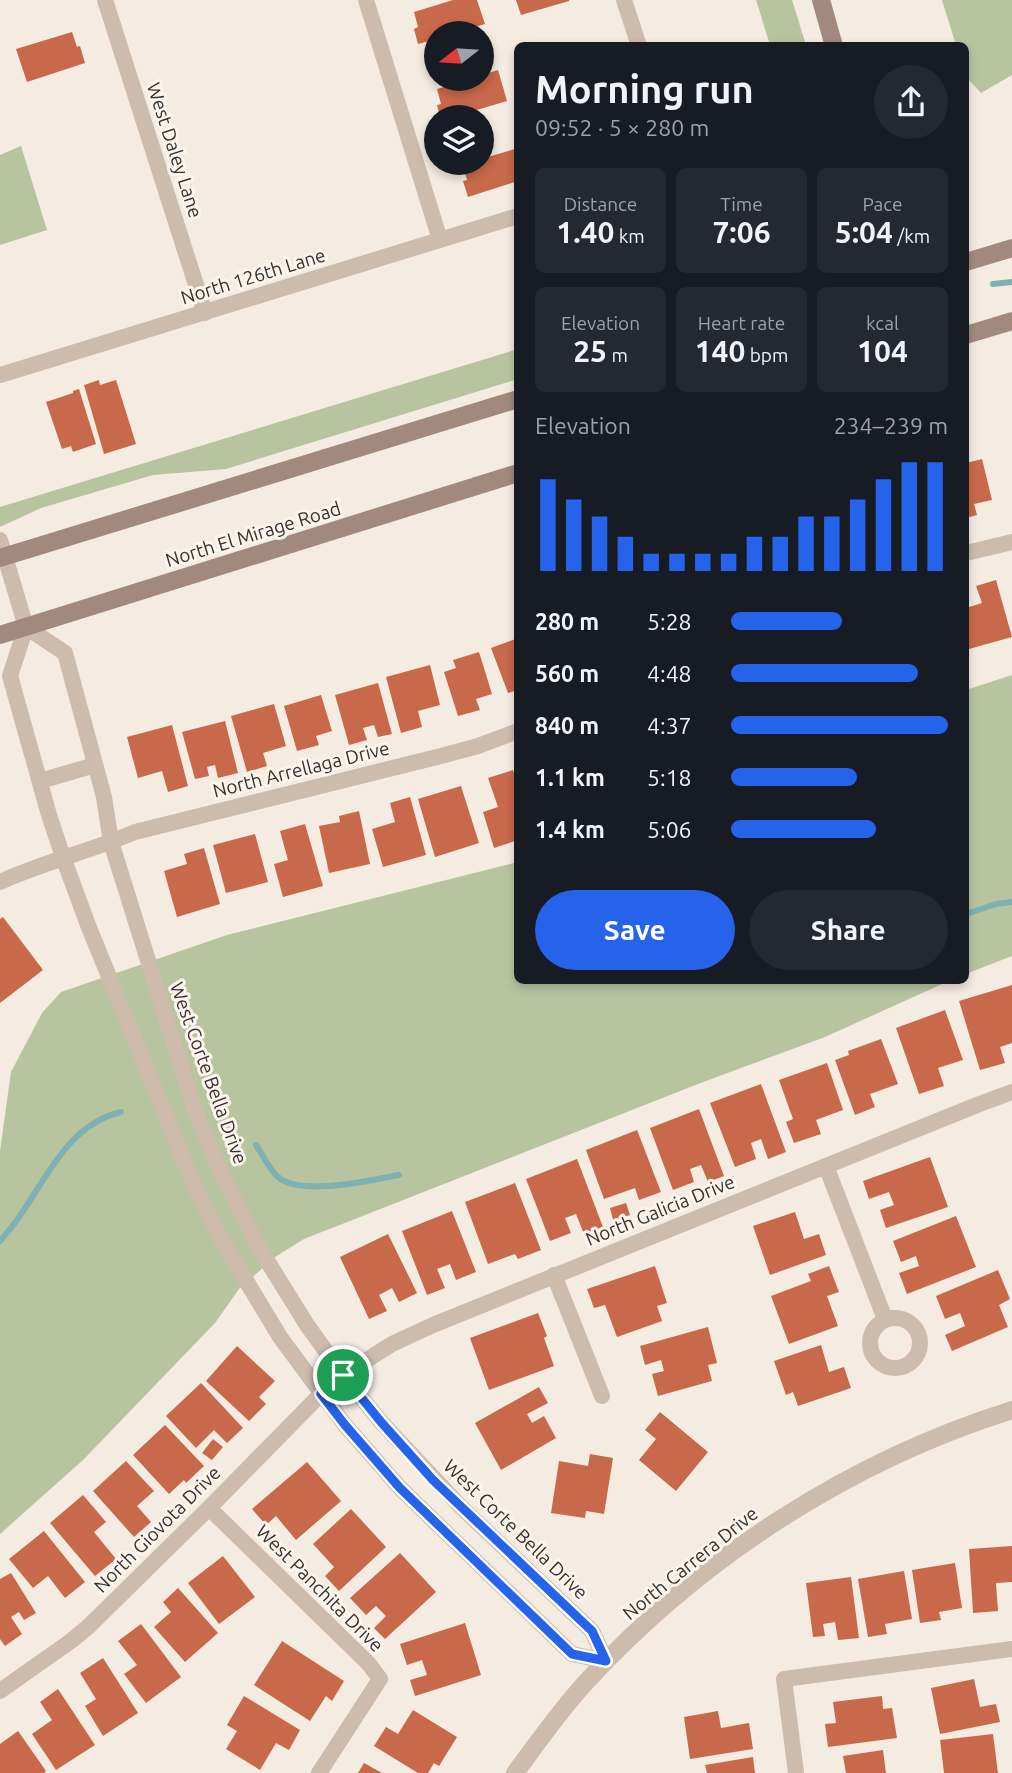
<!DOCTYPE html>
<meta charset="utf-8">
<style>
:root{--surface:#171b24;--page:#242831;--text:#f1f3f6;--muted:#9ea1a6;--accent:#2563eb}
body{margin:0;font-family:Ubuntu,sans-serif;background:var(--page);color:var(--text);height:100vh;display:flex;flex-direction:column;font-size:26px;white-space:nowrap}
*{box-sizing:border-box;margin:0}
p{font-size:23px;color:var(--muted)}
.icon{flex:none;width:38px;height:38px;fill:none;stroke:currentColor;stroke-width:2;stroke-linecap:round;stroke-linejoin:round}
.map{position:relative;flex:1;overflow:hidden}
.drawer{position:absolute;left:514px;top:42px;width:455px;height:942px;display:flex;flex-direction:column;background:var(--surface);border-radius:10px;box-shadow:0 4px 10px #0003}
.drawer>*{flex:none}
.needle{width:46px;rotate:253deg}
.controls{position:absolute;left:424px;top:21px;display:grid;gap:14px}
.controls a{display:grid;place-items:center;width:70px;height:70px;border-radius:50%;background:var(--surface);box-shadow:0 4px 10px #0003;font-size:35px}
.pin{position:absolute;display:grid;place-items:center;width:60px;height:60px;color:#fff;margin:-30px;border:4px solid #fff;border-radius:50%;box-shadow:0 2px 7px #0007}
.round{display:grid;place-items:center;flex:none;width:74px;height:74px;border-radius:37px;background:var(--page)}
.summary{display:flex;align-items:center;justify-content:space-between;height:119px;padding:0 21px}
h1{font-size:38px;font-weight:700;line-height:52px}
.stats{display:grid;grid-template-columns:repeat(3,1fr);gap:10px;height:119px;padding:7px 21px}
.stats div{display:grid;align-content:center;border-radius:10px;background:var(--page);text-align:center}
.stats b{font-size:30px;font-weight:700}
.stats small{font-size:19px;font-weight:400}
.stats p{font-size:19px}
.chart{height:196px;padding:14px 21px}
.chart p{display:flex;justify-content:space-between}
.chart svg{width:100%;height:126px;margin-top:7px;stroke:var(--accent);stroke-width:6}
.cta{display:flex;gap:14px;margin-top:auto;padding:14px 21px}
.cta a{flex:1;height:80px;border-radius:42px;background:var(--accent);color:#fff;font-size:28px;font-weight:700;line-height:80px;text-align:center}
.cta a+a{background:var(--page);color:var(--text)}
ul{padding:0 21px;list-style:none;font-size:23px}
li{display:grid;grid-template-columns:112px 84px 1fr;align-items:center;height:52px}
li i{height:18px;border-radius:9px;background:var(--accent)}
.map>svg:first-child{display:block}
.green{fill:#b8c4a0}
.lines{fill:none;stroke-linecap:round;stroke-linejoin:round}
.stream{stroke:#7fb0b2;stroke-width:6}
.building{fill:#c8694b}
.minor{stroke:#cdbbac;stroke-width:16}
.tertiary{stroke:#cdbbac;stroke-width:18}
.secondary{stroke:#a18a7d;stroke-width:18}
.route-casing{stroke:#fff;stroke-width:14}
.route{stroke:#2563eb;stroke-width:9}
.labels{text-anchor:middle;stroke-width:6;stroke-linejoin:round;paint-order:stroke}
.street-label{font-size:19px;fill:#3b302b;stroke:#fbf5ee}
</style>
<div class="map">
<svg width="1012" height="1773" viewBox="0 0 1012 1773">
<rect width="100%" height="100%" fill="#f4ebe1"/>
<!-- green -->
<g class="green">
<path d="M 756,0 L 792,0 L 806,45 L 770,45 Z"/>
<path d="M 942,0 L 1012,0 L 1012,75 L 981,93 L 966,77 L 966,46 L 956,45 Z"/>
<path d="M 21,146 L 47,230 L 0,245 L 0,155 Z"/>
<path d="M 518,349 L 518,379 L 226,469 L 153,475 L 41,508 L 0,527 L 0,507 Z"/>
<path d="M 1012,675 L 1012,956 L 966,974 L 966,690 Z"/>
<path d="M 518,862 L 518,980 L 951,980 L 825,1037 L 698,1084 L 304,1239 L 275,1257 L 239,1289 L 215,1323 L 83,1460 L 0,1534 L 0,1151 L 11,1072 L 42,1013 L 61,992 L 227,935 Z"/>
</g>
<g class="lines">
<!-- stream -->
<g class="stream">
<path d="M 993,284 L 1012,282"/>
<path d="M 966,914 L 996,904 L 1012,902"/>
<path d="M 256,1145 C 263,1155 269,1169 278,1177 C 301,1197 371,1180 399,1175"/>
<path d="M 0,1241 C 6,1234 12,1227 17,1220 C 46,1180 68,1124 121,1112"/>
</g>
</g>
<!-- building -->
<g class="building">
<path d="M 453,0 L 477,0 L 485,24 L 454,33 L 436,33 L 436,39 L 418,44 L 414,29 L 418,27 L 414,12 Z"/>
<path d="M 516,0 L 569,0 L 569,1 L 521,15 Z"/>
<path d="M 72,32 L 77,47 L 80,46 L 85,63 L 27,82 L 16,49 Z"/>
<path d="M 498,70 L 507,101 L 453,117 L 440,117 L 437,105 L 441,104 L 437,89 L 470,79 L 481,79 L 481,75 Z"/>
<path d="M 518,148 L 518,181 L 468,197 L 463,181 L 467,180 L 463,165 L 469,163 L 481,163 L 481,159 Z"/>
<path d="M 99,380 L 100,385 L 116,380 L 136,444 L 104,454 L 84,385 Z"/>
<path d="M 79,389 L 96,444 L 73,452 L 71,446 L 62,449 L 46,402 L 73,393 L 73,391 Z"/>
<path d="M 982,459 L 992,500 L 974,504 L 977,515 L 966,518 L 966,463 Z"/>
<path d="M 996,580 L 1012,637 L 969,649 L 966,639 L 966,608 L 982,603 L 976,586 Z"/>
<path d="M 518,638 L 518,690 L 508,693 L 491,648 Z"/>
<path d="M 479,652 L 492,694 L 476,699 L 480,710 L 458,716 L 444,672 L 456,668 L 453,660 Z"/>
<path d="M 430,665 L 440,705 L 418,711 L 422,727 L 401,733 L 386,677 Z"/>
<path d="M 378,683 L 392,734 L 378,737 L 374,725 L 363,728 L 367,740 L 349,745 L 335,695 Z"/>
<path d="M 321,695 L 332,731 L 316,736 L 319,745 L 297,751 L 284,706 Z"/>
<path d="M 274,704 L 286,746 L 263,753 L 267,766 L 247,772 L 231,716 Z"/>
<path d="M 225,721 L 238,773 L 218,778 L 215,765 L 207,767 L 209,776 L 195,779 L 182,732 Z"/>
<path d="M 172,725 L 188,786 L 168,792 L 162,771 L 138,778 L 127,737 Z"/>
<path d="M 513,770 L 518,786 L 518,840 L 494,848 L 483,812 L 498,807 L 488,778 Z"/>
<path d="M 461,786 L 479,843 L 435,857 L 418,799 Z"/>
<path d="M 410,797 L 426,855 L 383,867 L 372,829 L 395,822 L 390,803 Z"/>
<path d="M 359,811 L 370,864 L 329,873 L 319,826 L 340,822 L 339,816 Z"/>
<path d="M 305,824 L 323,886 L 283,897 L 274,864 L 288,860 L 280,831 Z"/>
<path d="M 255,834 L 268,882 L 226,893 L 213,845 Z"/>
<path d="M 204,848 L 220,904 L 177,917 L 164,871 L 187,864 L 184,854 Z"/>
<path d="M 3,917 L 43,970 L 0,1003 L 0,919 Z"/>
<path d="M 1012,985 L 1012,1043 L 1000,1047 L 1005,1063 L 980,1070 L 959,1001 Z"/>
<path d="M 945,1010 L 963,1060 L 938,1068 L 944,1086 L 919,1094 L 896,1028 Z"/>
<path d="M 881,1039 L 898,1084 L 870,1094 L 875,1107 L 855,1115 L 835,1060 L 849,1055 L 848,1051 Z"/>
<path d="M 827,1063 L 843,1110 L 816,1120 L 821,1134 L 794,1143 L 786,1122 L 793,1119 L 779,1080 Z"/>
<path d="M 761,1084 L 786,1152 L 768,1159 L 761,1139 L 751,1143 L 756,1159 L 735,1167 L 710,1103 Z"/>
<path d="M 699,1109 L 724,1176 L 708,1182 L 701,1165 L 690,1169 L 694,1182 L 673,1190 L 650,1128 Z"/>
<path d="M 637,1130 L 661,1192 L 639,1200 L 635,1188 L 604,1199 L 586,1150 Z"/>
<path d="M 930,1157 L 948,1207 L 886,1228 L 880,1210 L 894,1205 L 889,1192 L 869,1199 L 863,1181 Z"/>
<path d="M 577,1159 L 603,1227 L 584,1234 L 576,1214 L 565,1218 L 571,1233 L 550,1241 L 526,1179 Z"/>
<path d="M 515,1183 L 541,1250 L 518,1259 L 515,1254 L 488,1264 L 465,1202 Z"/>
<path d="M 626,1203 L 630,1215 L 613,1220 L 610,1208 Z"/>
<path d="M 452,1211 L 476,1272 L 456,1280 L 450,1264 L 437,1269 L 445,1288 L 427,1295 L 402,1231 Z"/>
<path d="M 795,1212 L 804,1239 L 819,1234 L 826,1255 L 770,1275 L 753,1226 Z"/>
<path d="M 956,1216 L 976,1267 L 907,1294 L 899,1273 L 919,1266 L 916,1256 L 901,1262 L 893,1241 Z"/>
<path d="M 388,1234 L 417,1293 L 399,1302 L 392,1288 L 379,1295 L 387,1311 L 369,1319 L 340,1257 Z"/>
<path d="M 655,1266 L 667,1303 L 657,1306 L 662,1321 L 617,1337 L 605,1305 L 594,1308 L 587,1289 Z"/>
<path d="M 829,1266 L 839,1292 L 827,1296 L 838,1326 L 789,1344 L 771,1296 L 811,1281 L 808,1274 Z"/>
<path d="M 998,1270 L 1010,1299 L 999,1305 L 1008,1327 L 952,1351 L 945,1335 L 965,1326 L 960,1313 L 945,1319 L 936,1296 Z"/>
<path d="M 538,1313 L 547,1336 L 544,1338 L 554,1366 L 489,1390 L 470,1338 Z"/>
<path d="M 708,1327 L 717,1363 L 708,1365 L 712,1381 L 658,1396 L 652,1374 L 664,1371 L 661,1360 L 645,1365 L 640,1346 Z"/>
<path d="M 821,1345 L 829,1372 L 844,1367 L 851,1388 L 798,1406 L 793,1392 L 786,1395 L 774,1361 Z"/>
<path d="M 237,1346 L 275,1381 L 259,1397 L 266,1404 L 249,1421 L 206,1381 Z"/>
<path d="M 201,1383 L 243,1428 L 227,1443 L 214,1430 L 196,1448 L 166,1416 Z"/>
<path d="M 539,1387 L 548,1403 L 527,1414 L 532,1423 L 544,1416 L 556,1438 L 501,1470 L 475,1423 Z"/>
<path d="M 660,1412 L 708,1452 L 676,1491 L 639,1460 L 656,1439 L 645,1430 Z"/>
<path d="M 165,1425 L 204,1466 L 186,1483 L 184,1480 L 169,1494 L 133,1455 Z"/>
<path d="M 213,1439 L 223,1447 L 212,1460 L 202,1453 Z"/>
<path d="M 590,1454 L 613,1458 L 604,1514 L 586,1511 L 585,1518 L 551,1513 L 559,1461 L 588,1466 Z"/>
<path d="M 126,1461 L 154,1491 L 137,1506 L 151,1522 L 134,1537 L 93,1491 Z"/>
<path d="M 307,1462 L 341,1501 L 296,1540 L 276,1516 L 266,1525 L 252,1509 Z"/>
<path d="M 83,1495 L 106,1522 L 94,1532 L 116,1559 L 95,1576 L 50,1523 Z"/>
<path d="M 351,1509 L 386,1547 L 339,1591 L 325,1576 L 334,1567 L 313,1544 Z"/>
<path d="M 44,1531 L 85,1582 L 65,1598 L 48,1576 L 33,1588 L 9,1559 Z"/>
<path d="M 1012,1546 L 1012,1582 L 996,1583 L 998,1611 L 973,1613 L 969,1549 Z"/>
<path d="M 400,1553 L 436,1592 L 385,1639 L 374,1628 L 386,1616 L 376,1606 L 366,1615 L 350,1598 Z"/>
<path d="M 223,1556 L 255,1597 L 219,1624 L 188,1583 Z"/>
<path d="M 955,1563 L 962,1608 L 939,1612 L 941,1620 L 920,1623 L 912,1570 Z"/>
<path d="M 904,1571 L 912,1619 L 885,1624 L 887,1634 L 868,1637 L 858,1579 Z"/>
<path d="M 11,1573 L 36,1613 L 24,1620 L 19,1612 L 11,1617 L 22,1634 L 5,1646 L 0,1639 L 0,1579 Z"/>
<path d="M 851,1577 L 859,1638 L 838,1640 L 835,1622 L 823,1624 L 825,1636 L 813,1637 L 806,1583 Z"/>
<path d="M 178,1588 L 218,1633 L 185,1662 L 154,1627 L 171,1612 L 163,1602 Z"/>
<path d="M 465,1623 L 481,1675 L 415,1696 L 410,1680 L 427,1675 L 422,1660 L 407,1665 L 400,1644 Z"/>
<path d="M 141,1624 L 181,1677 L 146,1703 L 124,1674 L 137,1665 L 118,1641 Z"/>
<path d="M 282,1641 L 344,1681 L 332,1701 L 326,1696 L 310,1721 L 254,1685 Z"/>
<path d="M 103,1658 L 138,1713 L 103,1736 L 85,1706 L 96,1699 L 80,1673 Z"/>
<path d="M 974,1679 L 980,1707 L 996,1704 L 1000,1722 L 940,1734 L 931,1688 Z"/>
<path d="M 58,1689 L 95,1745 L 56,1770 L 32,1734 L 52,1720 L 40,1702 Z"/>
<path d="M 244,1696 L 300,1730 L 289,1750 L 276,1743 L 260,1770 L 226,1749 L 237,1731 L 227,1725 Z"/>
<path d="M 882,1696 L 883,1709 L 892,1708 L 897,1738 L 828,1747 L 825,1724 L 836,1723 L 833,1702 Z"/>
<path d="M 413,1710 L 457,1737 L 439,1766 L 434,1763 L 428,1773 L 418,1773 L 374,1746 L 386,1727 L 398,1734 Z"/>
<path d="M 718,1711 L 721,1728 L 749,1723 L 753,1749 L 690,1759 L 684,1717 Z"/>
<path d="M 18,1731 L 46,1771 L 44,1773 L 0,1773 L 0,1744 Z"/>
<path d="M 993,1734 L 998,1773 L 944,1773 L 940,1740 Z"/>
<path d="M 883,1750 L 886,1773 L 846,1773 L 843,1756 Z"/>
<path d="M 753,1757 L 755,1773 L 707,1773 L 705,1765 Z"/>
<path d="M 364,1763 L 382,1773 L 358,1773 Z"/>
</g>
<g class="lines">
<!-- minor -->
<g class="minor">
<path d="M 105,0 L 205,313"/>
<path d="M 366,0 L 440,240"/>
<path d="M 624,0 L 639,46"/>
<path d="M 0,375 L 518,216"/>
<path d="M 0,540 L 26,627 L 10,676 L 49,815 L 63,857 L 88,925 L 191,1178 L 221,1239 L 280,1337 L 345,1425 L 400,1488 L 572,1654 L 606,1661"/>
<path d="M 966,553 L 1012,542"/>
<path d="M 26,627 L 65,653 L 104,797 L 111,842 L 181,1066 L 194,1108 L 220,1170 L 258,1246 L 307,1325 L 343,1375 L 381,1422 L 460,1506 L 592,1631 L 606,1661"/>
<path d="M 40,781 L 95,765"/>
<path d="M 0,882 C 44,862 91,851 135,832 L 441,756 L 478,746 L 518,731"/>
<path d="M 826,1166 L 885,1319"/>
<path d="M 554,1275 L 602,1396"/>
<circle cx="895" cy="1343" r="25"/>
<path d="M 209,1508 L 369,1664 L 380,1679 L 319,1773"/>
<path d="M 0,1691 L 71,1641 L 89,1626 L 209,1508 L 321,1394 L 343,1375 L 392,1344 L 433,1325 L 977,1105 L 1012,1092"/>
<path d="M 796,1773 L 784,1679 L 1012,1649"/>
</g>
<!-- tertiary -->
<path class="tertiary" d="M 515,1773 C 538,1742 561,1709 587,1681 C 703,1556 850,1461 1012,1410"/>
<!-- secondary -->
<g class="secondary">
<path d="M 821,0 L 834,46"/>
<path d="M 966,262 L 1012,248"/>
<path d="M 966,335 L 1012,321"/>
<path d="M 0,558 L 518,399"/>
<path d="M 0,635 L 518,473"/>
</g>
</g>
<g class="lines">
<!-- route casing -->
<g class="route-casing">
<path id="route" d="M 343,1375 L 381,1422 L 433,1480 L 592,1631 L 606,1661 L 572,1654 L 400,1488 L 345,1425 L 321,1394 Z"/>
</g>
<!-- route -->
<use href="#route" class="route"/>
</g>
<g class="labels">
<!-- street labels -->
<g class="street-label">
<text transform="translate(175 150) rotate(72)" y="7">West Daley Lane</text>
<text transform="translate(253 276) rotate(-17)" y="7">North 126th Lane</text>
<text transform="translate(253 534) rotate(-17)" y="7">North El Mirage Road</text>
<text transform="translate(301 769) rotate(-14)" y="7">North Arrellaga Drive</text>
<text transform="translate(209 1073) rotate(70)" y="7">West Corte Bella Drive</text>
<text transform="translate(660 1210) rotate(-22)" y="7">North Galicia Drive</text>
<text transform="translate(157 1529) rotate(-45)" y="7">North Giovota Drive</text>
<text transform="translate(516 1529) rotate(44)" y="7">West Corte Bella Drive</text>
<text transform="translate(690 1563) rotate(-39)" y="7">North Carrera Drive</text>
<text transform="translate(320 1588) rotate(45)" y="7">West Panchita Drive</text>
</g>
</g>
</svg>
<div class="controls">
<a><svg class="needle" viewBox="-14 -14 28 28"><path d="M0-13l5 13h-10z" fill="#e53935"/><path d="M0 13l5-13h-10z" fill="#9ea1a6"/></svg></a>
<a><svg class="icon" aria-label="layers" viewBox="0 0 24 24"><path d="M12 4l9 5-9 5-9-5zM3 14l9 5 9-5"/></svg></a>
</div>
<div class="pin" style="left:343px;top:1375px;background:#1e9e55"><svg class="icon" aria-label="arrive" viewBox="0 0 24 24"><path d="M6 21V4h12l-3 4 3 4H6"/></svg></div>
<section class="drawer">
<div class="summary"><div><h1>Morning run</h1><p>09:52 · 5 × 280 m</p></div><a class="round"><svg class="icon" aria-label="share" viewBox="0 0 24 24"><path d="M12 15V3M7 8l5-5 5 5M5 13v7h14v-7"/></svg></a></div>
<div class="stats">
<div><p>Distance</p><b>1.40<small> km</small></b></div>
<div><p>Time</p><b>7:06</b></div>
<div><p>Pace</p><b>5:04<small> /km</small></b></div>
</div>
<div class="stats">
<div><p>Elevation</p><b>25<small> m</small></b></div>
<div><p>Heart rate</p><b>140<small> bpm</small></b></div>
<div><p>kcal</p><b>104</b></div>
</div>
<div class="chart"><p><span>Elevation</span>234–239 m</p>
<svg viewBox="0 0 160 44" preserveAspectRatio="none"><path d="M5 44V12M15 44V19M25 44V25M35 44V32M45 44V38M55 44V38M65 44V38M75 44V38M85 44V32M95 44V32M105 44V25M115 44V25M125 44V19M135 44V12M145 44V6M155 44V6"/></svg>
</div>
<ul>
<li><b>280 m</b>5:28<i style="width:51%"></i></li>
<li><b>560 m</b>4:48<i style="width:86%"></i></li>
<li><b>840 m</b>4:37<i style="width:100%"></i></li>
<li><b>1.1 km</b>5:18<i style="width:58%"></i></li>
<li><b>1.4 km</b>5:06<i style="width:67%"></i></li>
</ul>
<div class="cta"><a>Save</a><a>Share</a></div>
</section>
</div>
